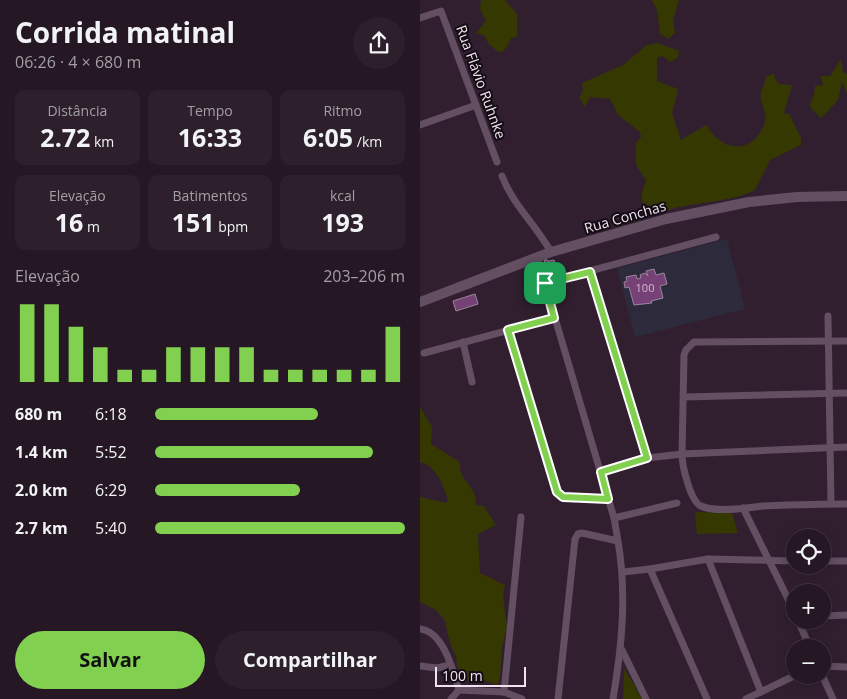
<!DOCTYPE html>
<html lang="pt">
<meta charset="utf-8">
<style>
:root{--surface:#251724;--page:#2d202c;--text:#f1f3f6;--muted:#a39fa6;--line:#423641;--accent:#82d04f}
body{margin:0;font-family:"Open Sans",sans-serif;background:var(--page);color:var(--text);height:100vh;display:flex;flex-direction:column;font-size:19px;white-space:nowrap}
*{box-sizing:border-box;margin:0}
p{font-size:16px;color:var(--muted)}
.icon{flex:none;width:28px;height:28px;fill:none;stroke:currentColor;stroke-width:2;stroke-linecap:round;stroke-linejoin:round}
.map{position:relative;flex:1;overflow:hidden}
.details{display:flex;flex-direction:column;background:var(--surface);width:420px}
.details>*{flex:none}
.controls{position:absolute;left:366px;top:529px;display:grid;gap:10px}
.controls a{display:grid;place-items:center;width:45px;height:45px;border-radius:50%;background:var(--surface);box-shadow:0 2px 12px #0003,0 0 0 1px var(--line);font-size:25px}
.scale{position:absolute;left:15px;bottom:12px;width:91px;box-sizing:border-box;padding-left:5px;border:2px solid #f0e3ef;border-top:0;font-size:14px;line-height:18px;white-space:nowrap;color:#f0e3ef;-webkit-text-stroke:4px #140c14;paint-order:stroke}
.pin{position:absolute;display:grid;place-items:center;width:42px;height:42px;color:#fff;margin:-21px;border-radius:10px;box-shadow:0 2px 8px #0006}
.round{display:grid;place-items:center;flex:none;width:52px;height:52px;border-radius:26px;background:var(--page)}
.overview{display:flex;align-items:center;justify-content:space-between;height:85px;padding:0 15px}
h1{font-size:28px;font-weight:700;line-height:38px}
.metrics{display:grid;grid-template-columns:repeat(3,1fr);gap:8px;height:85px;padding:5px 15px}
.metrics div{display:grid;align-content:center;border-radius:10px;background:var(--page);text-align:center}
.metrics b{font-size:25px;font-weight:700}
.metrics small{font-size:14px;font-weight:400}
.metrics p{font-size:14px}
.chart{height:140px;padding:10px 15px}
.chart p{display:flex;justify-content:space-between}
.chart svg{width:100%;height:90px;margin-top:5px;stroke:var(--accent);stroke-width:6}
.button{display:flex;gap:10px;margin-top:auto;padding:10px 15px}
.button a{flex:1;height:58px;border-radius:30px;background:var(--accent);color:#111;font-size:20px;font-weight:700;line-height:58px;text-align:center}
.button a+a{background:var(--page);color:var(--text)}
ul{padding:0 15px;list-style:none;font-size:16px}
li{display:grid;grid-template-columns:80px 60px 1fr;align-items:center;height:38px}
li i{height:12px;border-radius:6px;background:var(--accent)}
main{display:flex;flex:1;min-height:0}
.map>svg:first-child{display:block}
.education{fill:#2d2b3b}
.green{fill:#353800}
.building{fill:#764176;stroke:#9d869c}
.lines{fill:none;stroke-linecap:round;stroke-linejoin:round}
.street{stroke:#634e62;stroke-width:7}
.secondary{stroke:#634e62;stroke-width:10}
.route-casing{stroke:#fff;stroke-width:10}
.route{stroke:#82d04f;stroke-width:6}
.labels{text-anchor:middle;stroke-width:4;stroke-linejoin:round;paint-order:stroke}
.number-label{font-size:11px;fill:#d2bad1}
.street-label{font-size:14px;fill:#f0e3ef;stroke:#140c14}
</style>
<main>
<section class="details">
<div class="overview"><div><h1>Corrida matinal</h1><p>06:26 · 4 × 680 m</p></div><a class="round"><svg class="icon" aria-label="share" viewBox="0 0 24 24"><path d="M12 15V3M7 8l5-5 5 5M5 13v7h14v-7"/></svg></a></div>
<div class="metrics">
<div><p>Distância</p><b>2.72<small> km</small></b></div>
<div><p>Tempo</p><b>16:33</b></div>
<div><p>Ritmo</p><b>6:05<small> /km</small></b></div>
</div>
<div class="metrics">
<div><p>Elevação</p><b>16<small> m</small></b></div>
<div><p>Batimentos</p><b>151<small> bpm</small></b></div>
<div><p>kcal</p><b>193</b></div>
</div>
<div class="chart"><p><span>Elevação</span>203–206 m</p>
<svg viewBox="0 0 160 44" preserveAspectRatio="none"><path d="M5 44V6M15 44V6M25 44V17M35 44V27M45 44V38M55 44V38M65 44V27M75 44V27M85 44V27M95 44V27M105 44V38M115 44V38M125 44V38M135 44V38M145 44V38M155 44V17"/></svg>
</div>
<ul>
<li><b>680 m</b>6:18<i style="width:65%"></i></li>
<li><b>1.4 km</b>5:52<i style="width:87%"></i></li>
<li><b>2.0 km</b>6:29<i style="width:58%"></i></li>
<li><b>2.7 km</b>5:40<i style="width:100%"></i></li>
</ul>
<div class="button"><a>Salvar</a><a>Compartilhar</a></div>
</section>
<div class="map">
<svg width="427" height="699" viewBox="0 0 427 699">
<rect width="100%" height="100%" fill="#311f30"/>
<!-- education -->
<path class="education" d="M 307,239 L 325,309 L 215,337 L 197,268 Z"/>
<!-- green -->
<g class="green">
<path d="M 61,0 L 85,0 L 97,14 L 97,37 L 91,38 C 88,45 86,52 78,52 L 68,43 L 65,36 L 56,33 L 66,21 L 60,9 Z"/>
<path d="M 232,0 L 259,0 L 253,20 L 255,33 L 248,39 L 240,34 L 237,10 Z"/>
<path d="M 238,43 L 259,51 L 258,58 L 250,62 L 243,56 L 237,58 L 237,81 L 258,89 L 252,113 L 261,140 L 286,125 C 302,152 333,156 345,122 C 347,114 342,107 341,99 C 339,91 345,85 346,77 L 354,73 L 355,79 L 359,84 L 372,85 L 364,113 L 369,114 L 381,138 L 381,145 L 350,160 L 335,190 C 308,204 271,201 242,212 L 222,202 L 222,193 L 226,180 L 216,165 L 216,143 L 221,137 L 220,132 L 198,115 L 190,99 L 170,97 L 165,107 L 159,98 L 163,90 L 162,83 L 203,65 L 227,45 Z"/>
<path d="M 421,59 L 423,72 L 427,74 L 427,93 L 422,82 L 418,100 L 401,118 L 389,106 L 394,95 L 395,86 L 403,85 L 400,76 L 410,76 Z"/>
<path d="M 0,407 L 12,427 L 11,444 L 40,462 C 37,480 58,486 56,505 L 64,506 L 76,525 L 58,534 L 60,573 L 85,585 L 83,595 L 87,628 L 82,647 L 80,678 L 77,685 L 63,680 L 49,681 L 37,666 L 36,656 L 30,644 L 25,621 L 16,610 L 0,602 L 0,497 L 26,503 L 28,500 C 24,487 16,465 0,462 Z"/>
<path d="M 275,512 L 312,513 L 318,533 L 277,534 Z"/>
<path d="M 204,668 L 222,699 L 203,699 Z"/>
</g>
<!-- building -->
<g class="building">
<path d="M 124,259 L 129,261 L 134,260 L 137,273 L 132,276 L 127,274 Z"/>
<path d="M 234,269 L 236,275 L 244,273 L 247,284 L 240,286 L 243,298 L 231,301 L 232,303 L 214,305 L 209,287 L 205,288 L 204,282 L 207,281 L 206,277 L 216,275 L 217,279 L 221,278 L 220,275 L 225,273 L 228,276 L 226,271 Z"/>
<path d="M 55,294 L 58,304 L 36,311 L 33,301 Z"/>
</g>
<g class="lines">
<!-- street -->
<g class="street">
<path d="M 0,18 L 21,11 L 77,162"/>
<path d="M 0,125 L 56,105"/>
<path d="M 82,176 C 93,205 116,225 131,252"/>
<path d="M 117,257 L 194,518 L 198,541"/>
<path d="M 170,272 L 227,458"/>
<path d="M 125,283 L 296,237"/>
<path d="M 408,316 L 411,504"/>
<path d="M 88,330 L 137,492 L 143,497 L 188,499"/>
<path d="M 427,341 L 274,342 L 266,350 L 264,355 L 262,454 C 262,465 270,501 281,506 C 295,513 327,508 342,506 C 370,505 399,504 427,504"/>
<path d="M 43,342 L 52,382"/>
<path d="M 4,353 L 134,318"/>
<path d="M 264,397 L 427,393"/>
<path d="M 181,472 L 227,458 L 262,454 L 427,447"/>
<path d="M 323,508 L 375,613"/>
<path d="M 194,518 L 257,503"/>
<path d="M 288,559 L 341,692"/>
<path d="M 402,561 L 427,561"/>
<path d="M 230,569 L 287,699"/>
<path d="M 203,572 L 230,569 L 288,559 L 375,561"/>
<path d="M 402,616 L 427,615"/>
<path d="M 378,620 L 390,648"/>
<path d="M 0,629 C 23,631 33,670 39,690"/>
<path d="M 202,650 L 226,699"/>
<path d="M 0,666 L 17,668 L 30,665"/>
<path d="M 402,666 L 427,667"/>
<path d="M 402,675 L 413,699"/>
<path d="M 84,692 L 101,517"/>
<path d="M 31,699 L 39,690 L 84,692 L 102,699"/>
<path d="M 138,699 L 155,539 L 158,534 L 162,533 L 198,541 C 207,594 202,646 193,699"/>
<path d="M 326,699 L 376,675"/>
</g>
<!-- secondary -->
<path class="secondary" d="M 0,302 L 131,252 L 246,219 L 329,202 L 377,197 L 427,196"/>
</g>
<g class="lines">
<!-- route casing -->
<g class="route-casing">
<path id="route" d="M 170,272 L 227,458 L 181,472 L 188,499 L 143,497 L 137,492 L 88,330 L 134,318 L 125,283 Z"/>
</g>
<!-- route -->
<use href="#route" class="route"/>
</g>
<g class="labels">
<!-- number labels -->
<g class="number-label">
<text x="225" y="292">100</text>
</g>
<!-- street labels -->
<g class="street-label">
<text transform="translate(61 82) rotate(70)" y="5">Rua Flávio Ruhnke</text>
<text transform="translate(205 217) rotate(-16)" y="5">Rua Conchas</text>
</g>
</g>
</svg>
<div class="controls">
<a><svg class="icon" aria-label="locate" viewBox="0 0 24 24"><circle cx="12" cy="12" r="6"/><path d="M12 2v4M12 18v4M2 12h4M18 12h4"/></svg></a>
<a>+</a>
<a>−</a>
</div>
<div class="scale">100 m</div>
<div class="pin" style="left:125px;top:283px;background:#1e9e55"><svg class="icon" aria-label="arrive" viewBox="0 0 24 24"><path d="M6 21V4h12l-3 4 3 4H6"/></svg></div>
</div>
</main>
